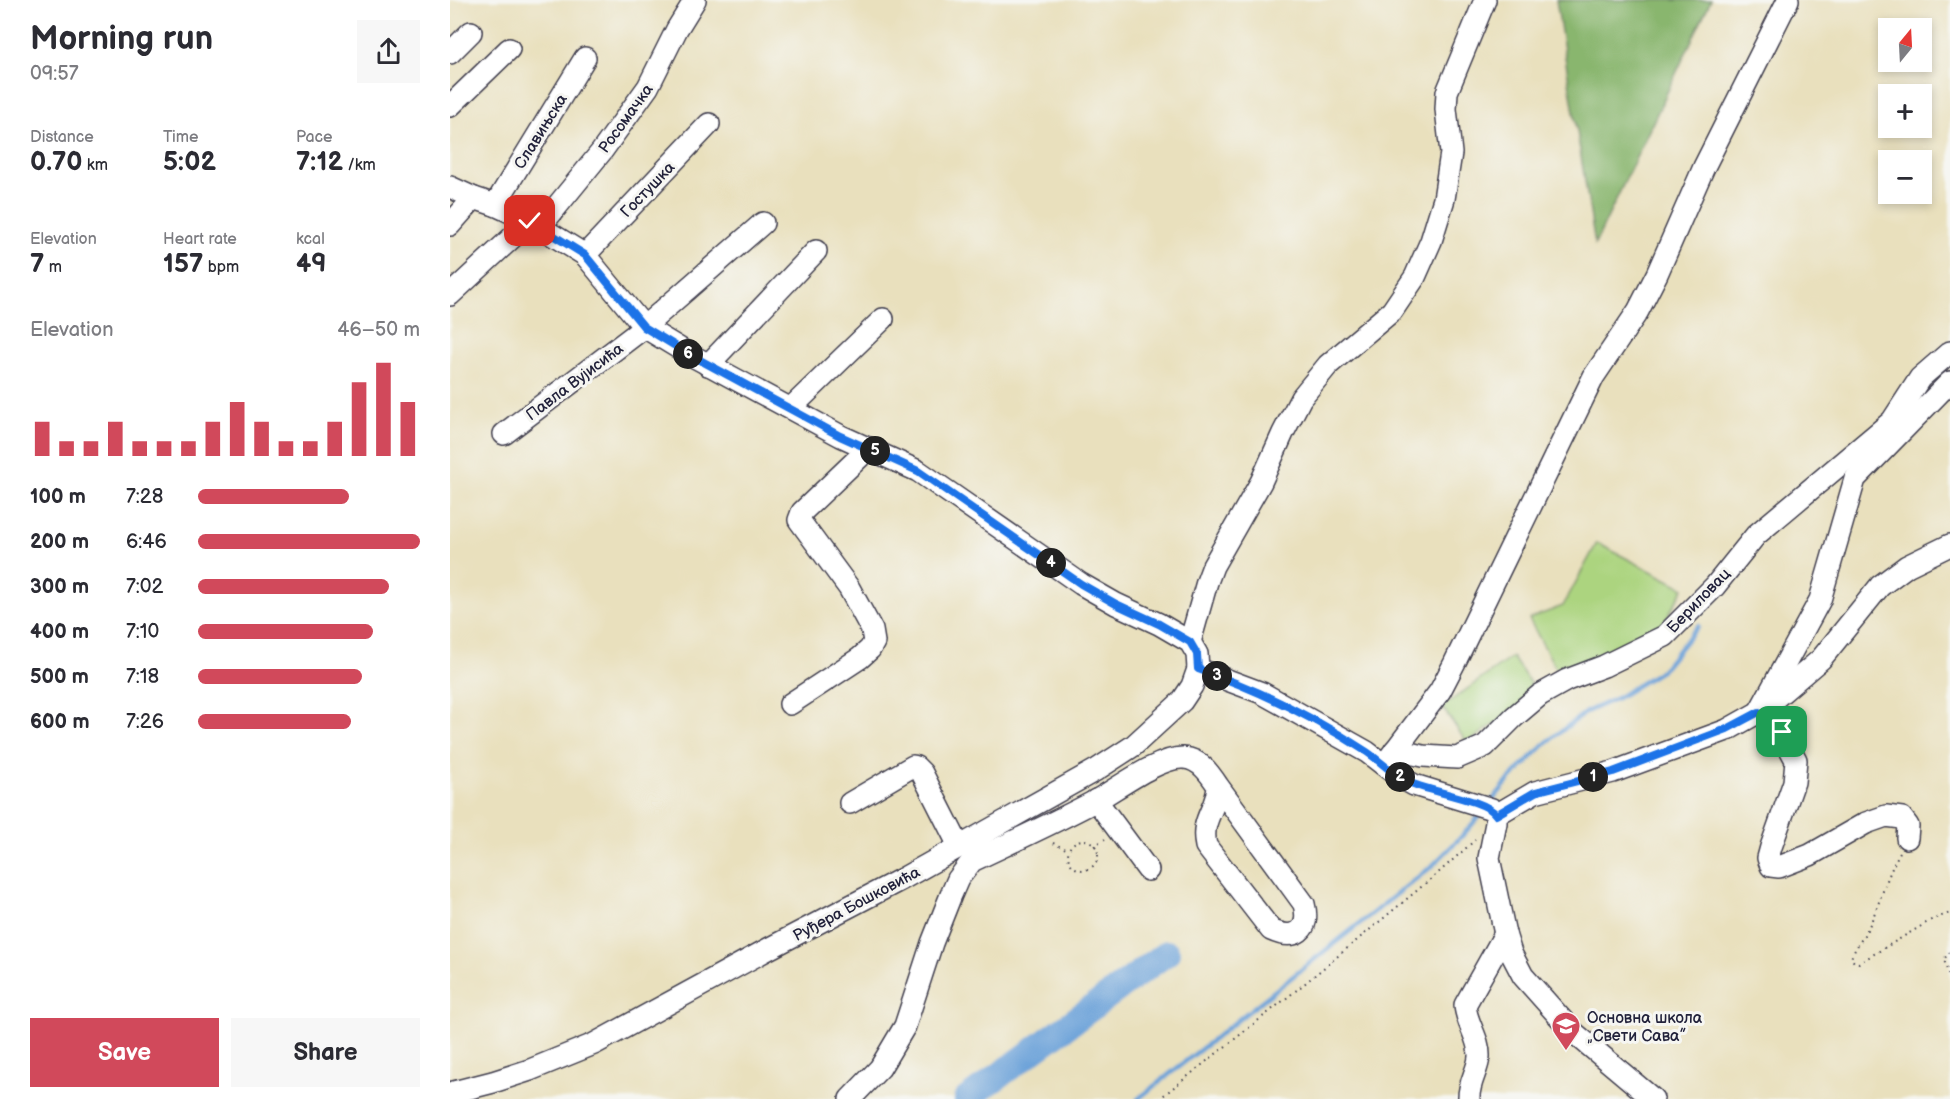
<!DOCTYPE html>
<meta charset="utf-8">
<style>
:root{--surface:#fff;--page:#f7f7f7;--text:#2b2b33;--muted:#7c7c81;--accent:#d1495b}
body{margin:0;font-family:"Balsamiq Sans",sans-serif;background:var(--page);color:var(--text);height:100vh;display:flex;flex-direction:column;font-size:22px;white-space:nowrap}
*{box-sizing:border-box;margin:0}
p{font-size:20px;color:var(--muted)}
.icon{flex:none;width:33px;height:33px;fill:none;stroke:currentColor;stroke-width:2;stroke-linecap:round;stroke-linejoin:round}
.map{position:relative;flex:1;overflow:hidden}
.drawer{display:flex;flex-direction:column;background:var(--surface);width:450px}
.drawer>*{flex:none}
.needle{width:39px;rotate:18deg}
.tools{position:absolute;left:1428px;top:18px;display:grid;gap:12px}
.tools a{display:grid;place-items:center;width:54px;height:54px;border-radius:0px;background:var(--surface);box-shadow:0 3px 9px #0003;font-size:30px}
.pin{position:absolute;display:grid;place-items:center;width:51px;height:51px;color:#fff;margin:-26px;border-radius:12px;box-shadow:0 3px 9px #0006}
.km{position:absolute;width:30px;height:30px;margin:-15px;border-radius:50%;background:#222;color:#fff;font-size:16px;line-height:30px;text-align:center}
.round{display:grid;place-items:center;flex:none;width:63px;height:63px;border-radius:0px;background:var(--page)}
.overview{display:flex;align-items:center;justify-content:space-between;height:102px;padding:0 30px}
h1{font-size:33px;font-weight:600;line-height:45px}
.stats{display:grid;grid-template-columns:repeat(3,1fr);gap:9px;height:102px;padding:6px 30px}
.stats div{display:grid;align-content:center}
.stats b{font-size:26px;font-weight:600}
.stats small{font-size:16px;font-weight:400}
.stats p{font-size:16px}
.chart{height:168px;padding:12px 30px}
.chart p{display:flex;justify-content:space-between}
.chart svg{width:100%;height:108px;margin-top:6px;stroke:var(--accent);stroke-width:6}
.cta{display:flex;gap:12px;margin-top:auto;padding:12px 30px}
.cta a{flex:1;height:69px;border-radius:0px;background:var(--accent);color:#fff;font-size:24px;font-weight:600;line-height:69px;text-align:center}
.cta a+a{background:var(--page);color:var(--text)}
ul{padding:0 30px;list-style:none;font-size:20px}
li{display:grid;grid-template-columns:96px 72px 1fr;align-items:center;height:45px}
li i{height:15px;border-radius:8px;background:var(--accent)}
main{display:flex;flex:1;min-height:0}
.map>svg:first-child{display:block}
.green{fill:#acd47f;stroke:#677b5d;stroke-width:1.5}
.forest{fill:#89b66e;stroke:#566c54;stroke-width:1.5}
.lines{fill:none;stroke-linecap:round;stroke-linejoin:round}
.stream{stroke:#6ca2d9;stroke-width:4.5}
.river{stroke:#6ca2d9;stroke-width:26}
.minor-casing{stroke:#403e4e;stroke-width:24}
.path{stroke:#403e4e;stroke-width:2;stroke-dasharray:1.5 4.5;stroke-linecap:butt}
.minor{stroke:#fff;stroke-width:21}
.route-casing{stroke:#fff;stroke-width:12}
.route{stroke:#1a73e8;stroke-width:8}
.labels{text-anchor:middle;stroke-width:6;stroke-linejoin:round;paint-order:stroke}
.street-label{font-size:16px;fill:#22223b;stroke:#f6f6f2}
.poi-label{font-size:16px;fill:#22223b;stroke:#f6f6f2;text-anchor:start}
</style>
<main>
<section class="drawer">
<div class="overview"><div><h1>Morning run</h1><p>09:57</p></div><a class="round"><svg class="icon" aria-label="share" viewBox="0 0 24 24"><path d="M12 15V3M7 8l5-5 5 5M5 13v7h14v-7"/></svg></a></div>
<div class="stats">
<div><p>Distance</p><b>0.70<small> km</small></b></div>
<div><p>Time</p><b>5:02</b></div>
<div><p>Pace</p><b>7:12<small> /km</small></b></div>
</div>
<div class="stats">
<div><p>Elevation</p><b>7<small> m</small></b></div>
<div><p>Heart rate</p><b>157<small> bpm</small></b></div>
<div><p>kcal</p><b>49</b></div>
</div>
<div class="chart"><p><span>Elevation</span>46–50 m</p>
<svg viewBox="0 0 160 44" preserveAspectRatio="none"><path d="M5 44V30M15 44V38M25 44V38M35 44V30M45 44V38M55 44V38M65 44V38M75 44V30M85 44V22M95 44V30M105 44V38M115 44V38M125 44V30M135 44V14M145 44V6M155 44V22"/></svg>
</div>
<ul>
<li><b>100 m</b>7:28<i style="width:68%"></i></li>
<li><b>200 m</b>6:46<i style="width:100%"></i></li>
<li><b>300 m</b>7:02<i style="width:86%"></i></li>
<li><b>400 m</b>7:10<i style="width:79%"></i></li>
<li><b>500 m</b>7:18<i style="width:74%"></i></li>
<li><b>600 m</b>7:26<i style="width:69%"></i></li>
</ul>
<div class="cta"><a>Save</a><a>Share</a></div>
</section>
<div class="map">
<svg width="1500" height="1099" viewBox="0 0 1500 1099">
<rect width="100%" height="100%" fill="#f6f6f2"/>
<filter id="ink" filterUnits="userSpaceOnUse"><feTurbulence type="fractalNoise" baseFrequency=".0167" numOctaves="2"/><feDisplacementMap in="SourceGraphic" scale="12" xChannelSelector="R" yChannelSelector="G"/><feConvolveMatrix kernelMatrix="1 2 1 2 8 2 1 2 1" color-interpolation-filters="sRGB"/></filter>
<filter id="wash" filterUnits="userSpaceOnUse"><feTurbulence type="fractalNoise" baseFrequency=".008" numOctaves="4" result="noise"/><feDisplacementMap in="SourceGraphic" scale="24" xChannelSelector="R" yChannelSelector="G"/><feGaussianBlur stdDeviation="1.35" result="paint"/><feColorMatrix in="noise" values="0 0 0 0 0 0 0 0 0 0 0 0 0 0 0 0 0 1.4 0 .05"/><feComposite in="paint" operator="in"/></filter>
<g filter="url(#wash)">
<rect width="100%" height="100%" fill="#e9e0bd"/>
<!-- green -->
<g class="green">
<path d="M 1147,543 L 1234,588 L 1210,629 L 1111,678 L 1079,619 L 1113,606 Z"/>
<path d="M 1062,657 L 1088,694 L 1017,743 L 992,707 Z"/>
</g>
<!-- forest -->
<path class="forest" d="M 1106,0 L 1261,0 L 1145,244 Z"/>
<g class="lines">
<!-- stream -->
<g class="stream">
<path d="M 1040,803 L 1060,779 L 1096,743 L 1136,712 L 1167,698 L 1212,670 L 1248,626"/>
<path d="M 688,1099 L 981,867 L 1012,836 L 1033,812"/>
</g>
<!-- river -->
<path class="river" d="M 517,1099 L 717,953"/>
</g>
</g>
<g filter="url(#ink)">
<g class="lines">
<!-- minor casing -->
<g class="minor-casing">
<g id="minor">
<path d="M 0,53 L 21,32"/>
<path d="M 0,106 L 59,49"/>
<path d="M 0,187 L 24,198 L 45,205 L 80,221 L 135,255 L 194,327 L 237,353 L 391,436 L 468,471 L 631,584 L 666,604 L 709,624 L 740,642 L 747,654 L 748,669 L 742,686 L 732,701 L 683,746 L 646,770 L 452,879 L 320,948 L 144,1044 L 80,1070 L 43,1082 L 0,1093"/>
<path d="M 45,205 L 135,58"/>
<path d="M 0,225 L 24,198"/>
<path d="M 90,227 L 152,151 L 198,87 L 227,29 L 245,0"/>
<path d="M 135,255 L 259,124"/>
<path d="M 0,295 L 80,221"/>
<path d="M 258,365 L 366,251"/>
<path d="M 341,408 L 433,319"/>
<path d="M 54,434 L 187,333 L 313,223"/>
<path d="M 740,642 L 757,582 L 763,566 L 811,482 L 833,433 L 851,398 L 878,365 L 942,311 L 965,277 L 981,241 L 994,199 L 1001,153 L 996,109 L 997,92 L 1035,0"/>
<path d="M 748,669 L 812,693 L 917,752 L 948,776 L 964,785 L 1042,809 L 1046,815 L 1046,823 L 1039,858 L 1055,934 L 1061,953 L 1073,976 L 1122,1031 L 1203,1099"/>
<path d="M 340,704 L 410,658 L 420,649 L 424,642 L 422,630 L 399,588 L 349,520 L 352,512 L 419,448"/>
<path d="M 945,750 L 973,756 L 1007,758 L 1035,746 L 1064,717 L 1090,695 L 1117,680 L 1154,666 L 1215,636 L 1265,586 L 1306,535 L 1442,421 L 1470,378 L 1500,352"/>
<path d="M 934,765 L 990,691 L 1004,664 L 1144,376 L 1188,311 L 1207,274 L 1254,167 L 1338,0"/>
<path d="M 646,800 L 698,870"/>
<path d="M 400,803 L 463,766 L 466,767 L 472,773 L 509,846"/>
<path d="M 1046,815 L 1085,792 L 1163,772 L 1277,730 L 1309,712 L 1371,659 L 1430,586 L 1457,566 L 1500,545"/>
<path d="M 1457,838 L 1458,826 L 1452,818 L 1436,816 L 1416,823 L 1360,855 L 1329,867 L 1321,866 L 1318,858 L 1321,847 L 1344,782 L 1346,760 L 1331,732 L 1309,712 L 1370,600 L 1405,479 L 1500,382"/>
<path d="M 400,1099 L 430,1068 L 455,1026 L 482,943 L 501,895 L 508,879 L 522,861 C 564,841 606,822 647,800 C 668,788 711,756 734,758 C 750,759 760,774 768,786 L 854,904 C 861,931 845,941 821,930 L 756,846 C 750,818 767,810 768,786"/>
<path d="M 1019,1099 C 1018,1083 1028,1071 1029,1057 C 1030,1039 1016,1023 1015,1005 L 1055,934"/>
</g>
</g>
<!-- path -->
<g class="path">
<circle cx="633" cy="855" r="15"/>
<path d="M 603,843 L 618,850"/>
<path d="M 644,846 L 655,839"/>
<path d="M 1450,852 C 1437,875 1431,900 1420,924 C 1415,935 1405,948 1401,958 L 1404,962 L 1409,963 L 1483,919 L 1500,913"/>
<path d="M 1500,952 L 1494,959 L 1498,974 L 1500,975"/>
<path d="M 709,1099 L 848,989 L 987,874 L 1025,840"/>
</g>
<!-- minor -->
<use href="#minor" class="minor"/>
</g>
</g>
<g class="lines" filter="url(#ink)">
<!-- route casing -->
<g class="route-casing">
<path id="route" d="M 80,221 L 135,255 L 194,327 L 237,353 L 390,436 L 468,471 L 631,584 L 666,604 L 709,624 L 740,642 L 747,654 L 748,669 C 807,689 864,717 917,752 C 933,763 947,779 966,785 C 984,792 1038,801 1046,815 L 1085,792 L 1163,772 L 1277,729 L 1309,712 L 1332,732"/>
</g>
<!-- route -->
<use href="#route" class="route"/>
</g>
<!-- icons -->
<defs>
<g id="school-pin" transform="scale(1.5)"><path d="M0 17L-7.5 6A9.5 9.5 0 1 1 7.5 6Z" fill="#d1495b" stroke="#f6f6f2"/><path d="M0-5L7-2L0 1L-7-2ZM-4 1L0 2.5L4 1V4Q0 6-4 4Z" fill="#fff"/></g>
</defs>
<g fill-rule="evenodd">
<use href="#school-pin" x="1116" y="1026"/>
</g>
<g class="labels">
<!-- street labels -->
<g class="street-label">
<text transform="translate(175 118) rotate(-54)" y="6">Росомачка</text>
<text transform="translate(90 131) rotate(-58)" y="6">Славињска</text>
<text transform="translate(197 189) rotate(-46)" y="6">Гостушка</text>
<text transform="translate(124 381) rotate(-37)" y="6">Павла Вујисића</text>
<text transform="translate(1248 600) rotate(-46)" y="6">Бериловац</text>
<text transform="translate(406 903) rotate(-28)" y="6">Руђера Бошковића</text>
</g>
<!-- poi labels -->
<g class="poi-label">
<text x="1137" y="1023">Основна школа<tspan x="1137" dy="18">„Свети Сава”</tspan></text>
</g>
</g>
</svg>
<div class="tools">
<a><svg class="needle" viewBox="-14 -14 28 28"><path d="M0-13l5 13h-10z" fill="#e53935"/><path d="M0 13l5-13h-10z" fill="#7c7c81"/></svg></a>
<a>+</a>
<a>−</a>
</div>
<div class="pin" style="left:1332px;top:732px;background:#1e9e55"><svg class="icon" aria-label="arrive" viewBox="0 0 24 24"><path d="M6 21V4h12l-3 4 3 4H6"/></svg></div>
<div class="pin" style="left:80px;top:221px;background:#d93025"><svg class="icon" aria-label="check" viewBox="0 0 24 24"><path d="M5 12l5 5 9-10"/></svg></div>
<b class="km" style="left:1143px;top:777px">1</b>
<b class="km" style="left:950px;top:777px">2</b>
<b class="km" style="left:767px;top:676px">3</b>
<b class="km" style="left:601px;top:563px">4</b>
<b class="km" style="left:425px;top:451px">5</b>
<b class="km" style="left:238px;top:354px">6</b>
</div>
</main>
